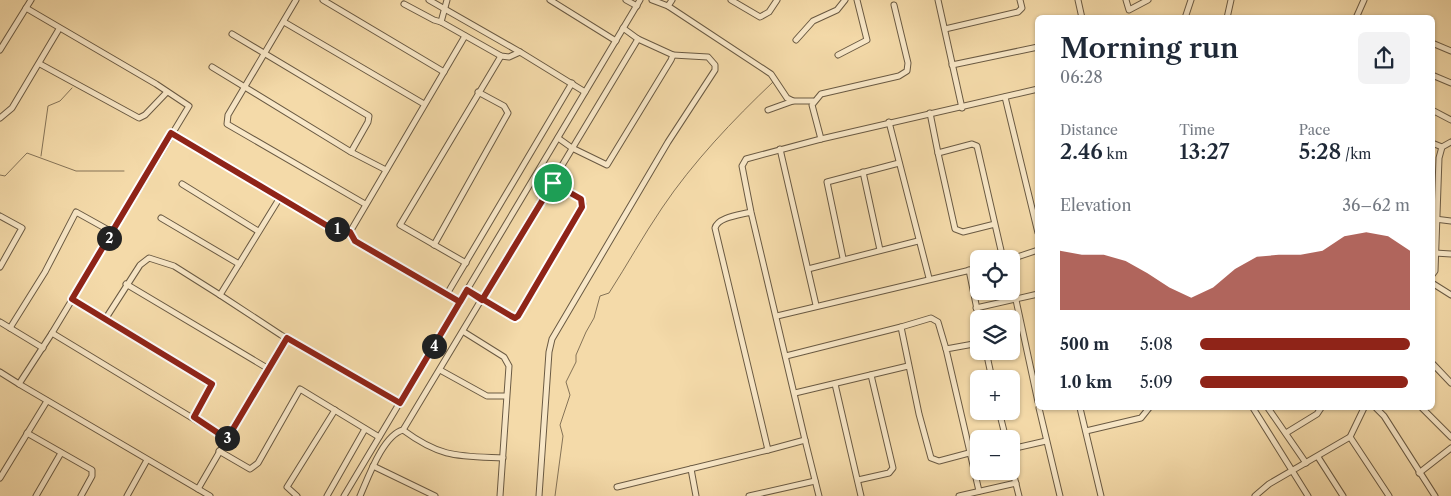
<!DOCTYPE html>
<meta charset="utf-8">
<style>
:root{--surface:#fff;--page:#f2f2f3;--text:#1f2937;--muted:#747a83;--accent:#8f2418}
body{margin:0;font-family:"Libre Caslon Text",serif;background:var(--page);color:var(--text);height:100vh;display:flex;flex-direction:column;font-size:19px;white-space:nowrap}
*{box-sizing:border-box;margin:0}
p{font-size:16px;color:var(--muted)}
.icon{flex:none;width:28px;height:28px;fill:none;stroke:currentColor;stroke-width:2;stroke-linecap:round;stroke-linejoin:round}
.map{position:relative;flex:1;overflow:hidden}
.side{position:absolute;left:1035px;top:15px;width:400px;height:395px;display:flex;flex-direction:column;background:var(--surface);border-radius:8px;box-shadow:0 1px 4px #0004}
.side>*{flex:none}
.tools{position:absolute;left:970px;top:250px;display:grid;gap:10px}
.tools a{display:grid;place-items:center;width:50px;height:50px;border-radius:8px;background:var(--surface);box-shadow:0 1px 4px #0004;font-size:25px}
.pin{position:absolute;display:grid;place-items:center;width:42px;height:42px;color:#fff;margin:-21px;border:2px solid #fff;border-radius:50%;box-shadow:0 1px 5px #0007}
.km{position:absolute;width:25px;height:25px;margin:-12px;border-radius:50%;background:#222;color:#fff;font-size:14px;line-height:25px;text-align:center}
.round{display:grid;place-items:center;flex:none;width:52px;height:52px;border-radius:8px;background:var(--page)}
.summary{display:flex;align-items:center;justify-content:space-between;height:85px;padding:0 25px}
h1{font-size:28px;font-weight:600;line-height:38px}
.stats{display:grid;grid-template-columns:repeat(3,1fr);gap:8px;height:85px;padding:5px 25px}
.stats div{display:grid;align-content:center}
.stats b{font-size:21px;font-weight:600}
.stats small{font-size:14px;font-weight:400}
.stats p{font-size:14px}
.chart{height:140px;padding:10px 25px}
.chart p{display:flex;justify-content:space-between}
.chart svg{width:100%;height:90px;margin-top:5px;fill:var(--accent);opacity:.7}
ul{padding:0 25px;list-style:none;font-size:16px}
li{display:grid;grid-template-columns:80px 60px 1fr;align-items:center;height:38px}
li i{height:12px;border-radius:6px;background:var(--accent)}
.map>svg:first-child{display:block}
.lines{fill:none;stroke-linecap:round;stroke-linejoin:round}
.stream{stroke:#857357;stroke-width:1}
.minor-casing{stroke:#6a5a43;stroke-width:7}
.minor{stroke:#f8e7c7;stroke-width:5}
.route-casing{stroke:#fff;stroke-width:10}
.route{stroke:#8f2418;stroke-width:6}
</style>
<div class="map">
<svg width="1451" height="496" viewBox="0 0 1451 496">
<rect width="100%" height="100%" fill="#f4daa9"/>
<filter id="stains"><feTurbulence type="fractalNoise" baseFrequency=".004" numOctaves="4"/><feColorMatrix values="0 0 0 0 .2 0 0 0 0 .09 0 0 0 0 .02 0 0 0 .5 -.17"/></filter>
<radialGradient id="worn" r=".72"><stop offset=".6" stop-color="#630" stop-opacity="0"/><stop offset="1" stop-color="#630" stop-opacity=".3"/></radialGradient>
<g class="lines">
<!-- stream -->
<g class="stream">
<path d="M 41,156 L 48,106 L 60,101 L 72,88"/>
<path d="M 0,175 L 5,176 L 27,153 L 76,171 L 124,171"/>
<path d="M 555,496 L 563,436 L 560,425 L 570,395 L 566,382 L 576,362 L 576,355 L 586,332 L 594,318 L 600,296 L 609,293 C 627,265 643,236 662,208 C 693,162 733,120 773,82"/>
</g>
<!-- minor casing -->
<g class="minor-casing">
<g id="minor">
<path d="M 296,0 L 228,115 L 227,124 L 365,204"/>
<path d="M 323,0 L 444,72"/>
<path d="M 429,0 L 520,52 L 585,92"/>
<path d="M 447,0 L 441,22 L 501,56 L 509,57 L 520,52"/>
<path d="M 550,0 L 616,41"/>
<path d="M 626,0 L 637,6"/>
<path d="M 652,0 L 668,6 L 672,0"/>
<path d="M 731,0 L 760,17 L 769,12 L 777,0"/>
<path d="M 938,0 L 962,108"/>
<path d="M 1078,0 L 1082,18"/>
<path d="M 1126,0 L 1129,10 L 1148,0"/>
<path d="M 404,4 L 434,20 L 441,22"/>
<path d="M 668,6 L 771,74 L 787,98 L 793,101 L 813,101"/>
<path d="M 26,8 L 156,84 L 189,106 L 52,333 L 19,384 L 210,496"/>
<path d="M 1185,18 L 1191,0"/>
<path d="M 1227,18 L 1231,0"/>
<path d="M 1356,18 L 1364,0"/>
<path d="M 284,22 L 424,104"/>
<path d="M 945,29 L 1018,12 L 1022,8 L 1020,0"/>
<path d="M 232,34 L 369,116 L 368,122 L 351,152"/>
<path d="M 796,40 L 813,21 L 837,10 L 845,0"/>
<path d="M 1432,43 L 1451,51"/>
<path d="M 0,50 L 31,0"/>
<path d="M 838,55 L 867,40 L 857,0"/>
<path d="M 40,64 L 139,118 L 145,115 L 167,92"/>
<path d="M 952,65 L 1038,47"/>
<path d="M 212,67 L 351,152 L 386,170"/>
<path d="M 1432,75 L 1451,83"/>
<path d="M 1005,97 L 1038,233"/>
<path d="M 768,110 L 793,101"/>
<path d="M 1432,110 L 1451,120"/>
<path d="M 930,113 L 938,153"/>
<path d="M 0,118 L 12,108 L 59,29"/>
<path d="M 889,122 L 929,278"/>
<path d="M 171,133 L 331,228 L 350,232 L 465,36"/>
<path d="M 558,138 L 572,148 L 607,165 L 671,60 L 673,55 L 638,39 L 623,28"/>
<path d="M 821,139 L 812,105 L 821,94 L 899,76 L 907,71 L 908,63 L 894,5"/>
<path d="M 1432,143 L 1442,147"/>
<path d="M 780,149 L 816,305"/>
<path d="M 863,172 L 880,250"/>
<path d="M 182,184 L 258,231"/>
<path d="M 751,212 C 740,215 718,217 715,228 L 768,450 L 805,440 L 751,212 L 742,166 L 746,159 L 821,139 L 1038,89"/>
<path d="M 0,216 L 22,228 L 0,267"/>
<path d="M 161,218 L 239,264"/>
<path d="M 1435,219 L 1451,221"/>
<path d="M 995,224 L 963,232 L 955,229 L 938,153 L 972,144 L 977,146 L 1003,259"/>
<path d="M 350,232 L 355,241 L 460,302"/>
<path d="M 434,245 L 508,113 L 504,106 L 478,92"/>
<path d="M 1435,253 L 1451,254"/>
<path d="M 843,258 L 827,182 L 899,163"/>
<path d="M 1011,259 L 1038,250"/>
<path d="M 466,263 L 400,225 L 501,56"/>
<path d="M 808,269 L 918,241"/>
<path d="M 969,270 L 979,319"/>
<path d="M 1432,275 L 1435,271 L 1439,158 L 1442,147 L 1451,142"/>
<path d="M 1432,283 L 1451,295"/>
<path d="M 126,284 L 267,368"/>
<path d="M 467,290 L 511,316 L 515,318 L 518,316 L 583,204 L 581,199 L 553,183"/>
<path d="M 447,294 L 572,83"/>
<path d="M 220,295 L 281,335 L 400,403"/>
<path d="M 71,299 L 213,384 L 194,417"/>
<path d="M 1016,300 L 1038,402"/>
<path d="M 976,308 L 1038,294"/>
<path d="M 777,316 L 979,268"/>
<path d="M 106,318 L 140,265 L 149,258 L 174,266 L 220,295 L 279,199"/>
<path d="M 0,322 L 43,348"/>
<path d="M 10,328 L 45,272 L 76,212 L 112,232"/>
<path d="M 464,332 L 504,357 L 509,366 L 500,496"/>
<path d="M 52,333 L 227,439 L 198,489"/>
<path d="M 946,349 L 938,322 L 931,318 L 901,327 L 919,414 L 931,458 L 939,461 L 969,453"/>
<path d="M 986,351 L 992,379"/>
<path d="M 786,356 L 901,327"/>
<path d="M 1432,363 L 1451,383"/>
<path d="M 440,370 L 487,396 L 506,396"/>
<path d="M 0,372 L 19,384"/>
<path d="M 835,384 L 861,496"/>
<path d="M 795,393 L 908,366"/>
<path d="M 1039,408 L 1060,496"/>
<path d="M 1080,408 L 1101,496"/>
<path d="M 1253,408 L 1308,496"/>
<path d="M 1268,408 L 1306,463"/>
<path d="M 1376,408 L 1384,416 L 1435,496"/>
<path d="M 1422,408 L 1451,437"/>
<path d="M 999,411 L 1006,439"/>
<path d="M 403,430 C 441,458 458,456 503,458"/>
<path d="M 1086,431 L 1141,418 L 1149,408"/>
<path d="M 27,433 L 92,470 L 92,476 L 81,496"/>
<path d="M 1286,433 L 1317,414 L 1321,408"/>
<path d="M 1350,437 L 1389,496"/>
<path d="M 227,439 L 287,338"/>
<path d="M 805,440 L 819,496"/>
<path d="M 1011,449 L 1046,441"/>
<path d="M 219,451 L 250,469 L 258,463 L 300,389 L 379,437"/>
<path d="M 1318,457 L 1343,496"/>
<path d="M 1011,464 L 1019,496"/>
<path d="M 373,466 L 435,496"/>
<path d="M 691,469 L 696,496"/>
<path d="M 1419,473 L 1451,448"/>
<path d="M 0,478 L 47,401"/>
<path d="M 858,480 L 889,473 L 893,468 L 871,375"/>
<path d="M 617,487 L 768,450"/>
<path d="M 979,491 L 946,349 L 979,343"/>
<path d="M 36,496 L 61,453"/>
<path d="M 127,496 L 147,460"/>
<path d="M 297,496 L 287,487 L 335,410"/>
<path d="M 327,496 L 365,429"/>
<path d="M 344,496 L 640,0"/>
<path d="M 360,496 C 368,478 383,435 403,430 L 638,39"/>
<path d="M 539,496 L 549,352 L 552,339 L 668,142 L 715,70 L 715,65 L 708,57 L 673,55"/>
<path d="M 749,496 L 815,481"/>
<path d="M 959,496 L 1016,483"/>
<path d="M 1255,496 L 1269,484 L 1350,437 L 1364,408"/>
</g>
</g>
<!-- minor -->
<use href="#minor" class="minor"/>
</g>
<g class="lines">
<!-- route casing -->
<g class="route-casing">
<path id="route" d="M 553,183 L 482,300 L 467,290 L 460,302 L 355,241 L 350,232 L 331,228 L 171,133 L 72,299 L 212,384 L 194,417 L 227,439 L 287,338 L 400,403 L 467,290 L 511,316 L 515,318 L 518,316 L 582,207 L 581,199 L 553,183"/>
</g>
<!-- route -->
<use href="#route" class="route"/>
</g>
<rect width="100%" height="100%" filter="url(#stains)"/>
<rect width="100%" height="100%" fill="url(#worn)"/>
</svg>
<div class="tools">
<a><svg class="icon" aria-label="locate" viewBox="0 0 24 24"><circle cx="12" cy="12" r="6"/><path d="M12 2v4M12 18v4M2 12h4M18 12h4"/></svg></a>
<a><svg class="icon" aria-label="layers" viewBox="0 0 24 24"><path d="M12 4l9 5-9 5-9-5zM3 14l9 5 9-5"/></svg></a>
<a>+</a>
<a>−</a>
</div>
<div class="pin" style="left:553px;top:183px;background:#1e9e55"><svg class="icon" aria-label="arrive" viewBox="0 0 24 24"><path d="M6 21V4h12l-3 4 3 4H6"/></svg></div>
<b class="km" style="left:337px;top:229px">1</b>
<b class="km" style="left:109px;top:238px">2</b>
<b class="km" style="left:227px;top:438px">3</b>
<b class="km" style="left:434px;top:346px">4</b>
<section class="side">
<div class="summary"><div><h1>Morning run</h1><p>06:28</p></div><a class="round"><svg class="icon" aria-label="share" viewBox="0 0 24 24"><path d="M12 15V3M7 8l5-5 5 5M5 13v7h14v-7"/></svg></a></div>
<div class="stats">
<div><p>Distance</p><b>2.46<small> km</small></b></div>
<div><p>Time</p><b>13:27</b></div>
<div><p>Pace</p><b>5:28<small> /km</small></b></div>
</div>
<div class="chart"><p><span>Elevation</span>36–62 m</p>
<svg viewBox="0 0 160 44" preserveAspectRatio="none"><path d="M0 44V15L10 17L20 17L30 20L40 26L50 33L60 38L70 33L80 24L90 18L100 17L110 17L120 15L130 8L140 6L150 8L160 15V44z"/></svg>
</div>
<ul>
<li><b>500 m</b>5:08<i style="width:100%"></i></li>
<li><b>1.0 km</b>5:09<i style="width:99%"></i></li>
</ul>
</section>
</div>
